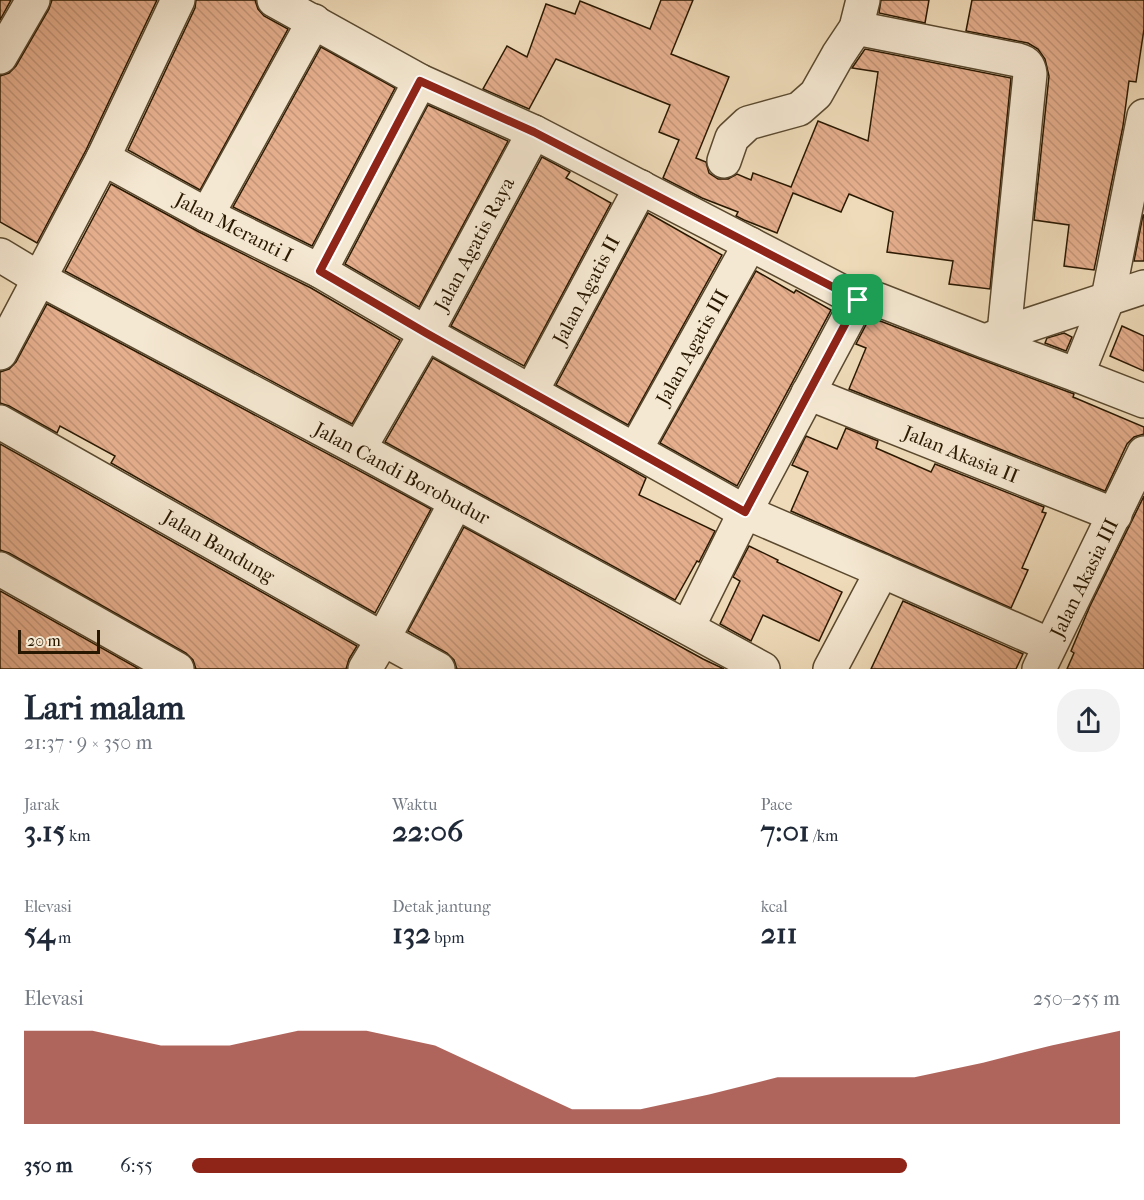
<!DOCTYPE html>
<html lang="id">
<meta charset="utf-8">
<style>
:root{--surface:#fff;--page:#f2f2f3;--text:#1f2937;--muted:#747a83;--accent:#8f2418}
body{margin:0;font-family:"IM FELL French Canon",serif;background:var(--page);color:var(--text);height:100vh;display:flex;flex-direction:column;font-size:22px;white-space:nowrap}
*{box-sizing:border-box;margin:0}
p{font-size:20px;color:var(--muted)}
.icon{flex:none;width:33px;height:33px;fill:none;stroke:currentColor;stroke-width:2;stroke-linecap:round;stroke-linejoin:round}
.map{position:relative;height:669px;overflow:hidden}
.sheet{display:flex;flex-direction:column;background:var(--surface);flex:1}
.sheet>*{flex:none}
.scale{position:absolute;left:18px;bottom:15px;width:82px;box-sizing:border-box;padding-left:6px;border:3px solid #291801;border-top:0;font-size:16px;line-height:21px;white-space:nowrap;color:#291801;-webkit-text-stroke:4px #f5e8d2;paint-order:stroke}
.pin{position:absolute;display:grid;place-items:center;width:51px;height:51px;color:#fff;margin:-26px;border-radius:12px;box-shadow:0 3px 9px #0006}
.round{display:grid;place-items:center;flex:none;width:63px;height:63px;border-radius:24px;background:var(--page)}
.summary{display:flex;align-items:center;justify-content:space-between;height:102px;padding:0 24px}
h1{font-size:33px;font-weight:800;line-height:45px}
.metrics{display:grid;grid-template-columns:repeat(3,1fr);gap:9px;height:102px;padding:6px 24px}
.metrics div{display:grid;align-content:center}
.metrics b{font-size:30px;font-weight:800}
.metrics small{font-size:16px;font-weight:400}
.metrics p{font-size:16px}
.chart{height:168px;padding:12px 24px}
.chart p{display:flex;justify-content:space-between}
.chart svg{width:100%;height:108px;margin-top:6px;fill:var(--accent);opacity:.7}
ul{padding:0 24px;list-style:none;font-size:20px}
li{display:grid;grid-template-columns:96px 72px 1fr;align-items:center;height:45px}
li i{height:15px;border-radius:8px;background:var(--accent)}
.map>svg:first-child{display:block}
.building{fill:url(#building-back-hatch);stroke:#291801;stroke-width:1.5}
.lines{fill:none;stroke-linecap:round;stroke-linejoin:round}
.minor-casing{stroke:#5a492f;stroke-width:36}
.minor{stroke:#f5e8d2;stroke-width:33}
.route-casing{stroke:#fff;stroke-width:12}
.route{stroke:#8f2418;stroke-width:8}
.labels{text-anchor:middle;stroke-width:6;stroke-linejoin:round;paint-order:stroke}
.street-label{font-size:20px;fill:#291801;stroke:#f5e8d2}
</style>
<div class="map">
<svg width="1144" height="669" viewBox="0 0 1144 669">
<defs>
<pattern id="building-back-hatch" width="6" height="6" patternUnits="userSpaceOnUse" patternTransform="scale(1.5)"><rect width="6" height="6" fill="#e5ae8d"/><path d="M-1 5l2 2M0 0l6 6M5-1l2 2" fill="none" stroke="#c49578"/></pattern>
</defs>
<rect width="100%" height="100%" fill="#efdbb9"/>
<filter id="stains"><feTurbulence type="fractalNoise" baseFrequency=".00333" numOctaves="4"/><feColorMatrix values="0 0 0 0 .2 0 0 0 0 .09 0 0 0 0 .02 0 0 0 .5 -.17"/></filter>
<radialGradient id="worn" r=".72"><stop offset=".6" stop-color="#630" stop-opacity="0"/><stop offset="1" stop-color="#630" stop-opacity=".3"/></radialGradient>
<!-- building -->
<g class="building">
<path d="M 0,0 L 11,0 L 0,20 Z"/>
<path d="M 52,0 L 157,0 L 86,150 L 37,243 L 0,222 L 0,76 L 9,73 L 16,66 L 49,9 Z"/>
<path d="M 196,0 L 255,0 L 258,9 L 264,16 L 288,29 L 200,190 L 128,150 L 195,8 Z"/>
<path d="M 661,0 L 693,0 L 671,54 L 729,77 L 696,158 L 706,162 L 709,173 L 718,179 L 728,179 L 737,174 L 751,180 L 753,173 L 791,187 L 818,121 L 868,141 L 878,72 L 852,68 L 865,49 L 1011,78 L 990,289 L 949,284 L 953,261 L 887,252 L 893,212 L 849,194 L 841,212 L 793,193 L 777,233 L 744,220 L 736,216 L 738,212 L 702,198 L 663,178 L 679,140 L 659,132 L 670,105 L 556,59 L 529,109 L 483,89 L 507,46 L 527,57 L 546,4 L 575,14 L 580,1 L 650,29 Z"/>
<path d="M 881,0 L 929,0 L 925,23 L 879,13 Z"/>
<path d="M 972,0 L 1144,0 L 1144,29 L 1136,82 L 1129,81 L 1123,126 L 1094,270 L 1064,266 L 1069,225 L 1034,220 L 1049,76 L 1045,59 L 1038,49 L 1028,43 L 966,31 Z"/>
<path d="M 321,47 L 395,88 L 312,246 L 233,207 Z"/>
<path d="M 428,105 L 508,141 L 419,307 L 345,264 Z"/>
<path d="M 542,157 L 570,172 L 566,178 L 611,203 L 524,366 L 451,326 Z"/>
<path d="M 111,184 L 199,232 L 311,288 L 400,340 L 352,424 L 65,271 Z"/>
<path d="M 648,213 L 722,255 L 628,425 L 556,385 Z"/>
<path d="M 1144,215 L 1144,261 L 1134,261 L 1143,215 Z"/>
<path d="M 756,271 L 794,293 L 796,290 L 831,310 L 737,486 L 660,443 Z"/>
<path d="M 47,304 L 431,509 L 375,613 L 111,463 L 115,456 L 60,426 L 57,433 L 9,406 L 0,403 L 0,372 L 9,369 L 16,362 Z"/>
<path d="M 869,319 L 875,319 L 977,358 L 1074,394 L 1073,397 L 1144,427 L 1144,434 L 1134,437 L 1127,444 L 1105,491 L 849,389 L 866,348 L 856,344 Z"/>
<path d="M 1122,326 L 1144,336 L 1144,371 L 1110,356 Z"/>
<path d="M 1064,333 L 1072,337 L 1066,351 L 1045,343 L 1047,338 Z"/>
<path d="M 433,358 L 646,478 L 639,495 L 715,531 L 699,562 L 697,561 L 675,600 L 385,442 Z"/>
<path d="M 846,428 L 878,441 L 876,448 L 931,472 L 935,464 L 1044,507 L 1042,512 L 1046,513 L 1022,568 L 1028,570 L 1011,608 L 791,511 L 808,472 L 792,465 L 806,436 L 837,449 Z"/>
<path d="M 0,444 L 357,646 L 349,659 L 346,669 L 196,669 L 193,660 L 186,653 L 9,553 L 0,550 Z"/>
<path d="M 1144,496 L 1144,669 L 1067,669 L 1074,653 L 1071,651 L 1090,606 Z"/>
<path d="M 464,527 L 703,659 L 724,669 L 457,669 L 454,660 L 447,653 L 408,631 Z"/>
<path d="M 749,546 L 778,560 L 777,562 L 842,592 L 819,641 L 763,615 L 751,641 L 720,624 L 740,581 L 733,577 Z"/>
<path d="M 0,591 L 139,669 L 0,669 Z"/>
<path d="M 903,601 L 1023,654 L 1016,669 L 871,669 Z"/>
</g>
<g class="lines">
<!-- minor casing -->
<g class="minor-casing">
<g id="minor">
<path d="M 274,0 L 420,81 L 534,132 L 858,300 L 879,300 L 984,341 L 1077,375 L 1144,401"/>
<path d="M 856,28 L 1018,60 C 1026,62 1029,65 1030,74 L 1004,333"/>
<path d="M 0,57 L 33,0"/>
<path d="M 103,158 L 207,215 L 320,271 L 426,333 L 745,512 L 882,571 L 830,669"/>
<path d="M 724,161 L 732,138 L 748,123 L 799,109 L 816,94 L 838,55 L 856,28 L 863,0"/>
<path d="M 207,215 L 314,21"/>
<path d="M 0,255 L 40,279 L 359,449 L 763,669"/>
<path d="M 320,271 L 420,81"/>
<path d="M 986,341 L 1004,333 L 1144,287"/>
<path d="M 0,353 L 103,158 L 178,0"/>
<path d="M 1077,375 L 1108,298 L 1144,116"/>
<path d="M 531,392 L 641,187"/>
<path d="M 808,393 L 1115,515"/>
<path d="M 0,422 L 383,639 L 438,669"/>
<path d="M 359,449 L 426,333 L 534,132"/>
<path d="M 635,450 L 750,244"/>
<path d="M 0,569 L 177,669"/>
<path d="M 882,571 L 1050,645"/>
<path d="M 688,627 L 745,512 L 858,300"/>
<path d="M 365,669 L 383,639 L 456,502"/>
<path d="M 1039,669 L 1144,453"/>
</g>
</g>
<!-- minor -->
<use href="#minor" class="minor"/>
</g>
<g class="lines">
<!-- route casing -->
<g class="route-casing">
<path id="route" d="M 420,81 L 534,132 L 858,300 L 745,512 L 426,333 L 320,271 Z"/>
</g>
<!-- route -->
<use href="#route" class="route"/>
</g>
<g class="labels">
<!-- street labels -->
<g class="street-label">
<text transform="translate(234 227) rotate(27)" y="7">Jalan Meranti I</text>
<text transform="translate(474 244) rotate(-62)" y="7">Jalan Agatis Raya</text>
<text transform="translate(586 290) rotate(-62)" y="7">Jalan Agatis II</text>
<text transform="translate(692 347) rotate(-61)" y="7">Jalan Agatis III</text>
<text transform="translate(961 454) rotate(22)" y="7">Jalan Akasia II</text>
<text transform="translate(402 473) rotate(28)" y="7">Jalan Candi Borobudur</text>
<text transform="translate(219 546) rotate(30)" y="7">Jalan Bandung</text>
<text transform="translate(1084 578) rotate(-64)" y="7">Jalan Akasia III</text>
</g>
</g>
<rect width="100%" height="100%" filter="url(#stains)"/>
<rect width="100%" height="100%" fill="url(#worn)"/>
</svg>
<div class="scale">20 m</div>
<div class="pin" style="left:858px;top:300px;background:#1e9e55"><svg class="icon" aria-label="arrive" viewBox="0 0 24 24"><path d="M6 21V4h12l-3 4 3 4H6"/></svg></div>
</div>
<section class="sheet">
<div class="summary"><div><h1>Lari malam</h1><p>21:37 · 9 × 350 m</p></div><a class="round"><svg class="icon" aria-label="share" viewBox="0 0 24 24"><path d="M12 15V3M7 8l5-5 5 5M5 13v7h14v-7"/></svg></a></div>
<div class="metrics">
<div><p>Jarak</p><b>3.15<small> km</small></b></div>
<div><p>Waktu</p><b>22:06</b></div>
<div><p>Pace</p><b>7:01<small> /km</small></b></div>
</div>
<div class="metrics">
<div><p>Elevasi</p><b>54<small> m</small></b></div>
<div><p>Detak jantung</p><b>132<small> bpm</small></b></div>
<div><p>kcal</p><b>211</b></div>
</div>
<div class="chart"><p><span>Elevasi</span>250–255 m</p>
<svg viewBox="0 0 160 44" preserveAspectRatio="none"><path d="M0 44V6L10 6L20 12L30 12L40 6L50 6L60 12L70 25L80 38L90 38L100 32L110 25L120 25L130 25L140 19L150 12L160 6V44z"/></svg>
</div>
<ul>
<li><b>350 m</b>6:55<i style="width:77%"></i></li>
</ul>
</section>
